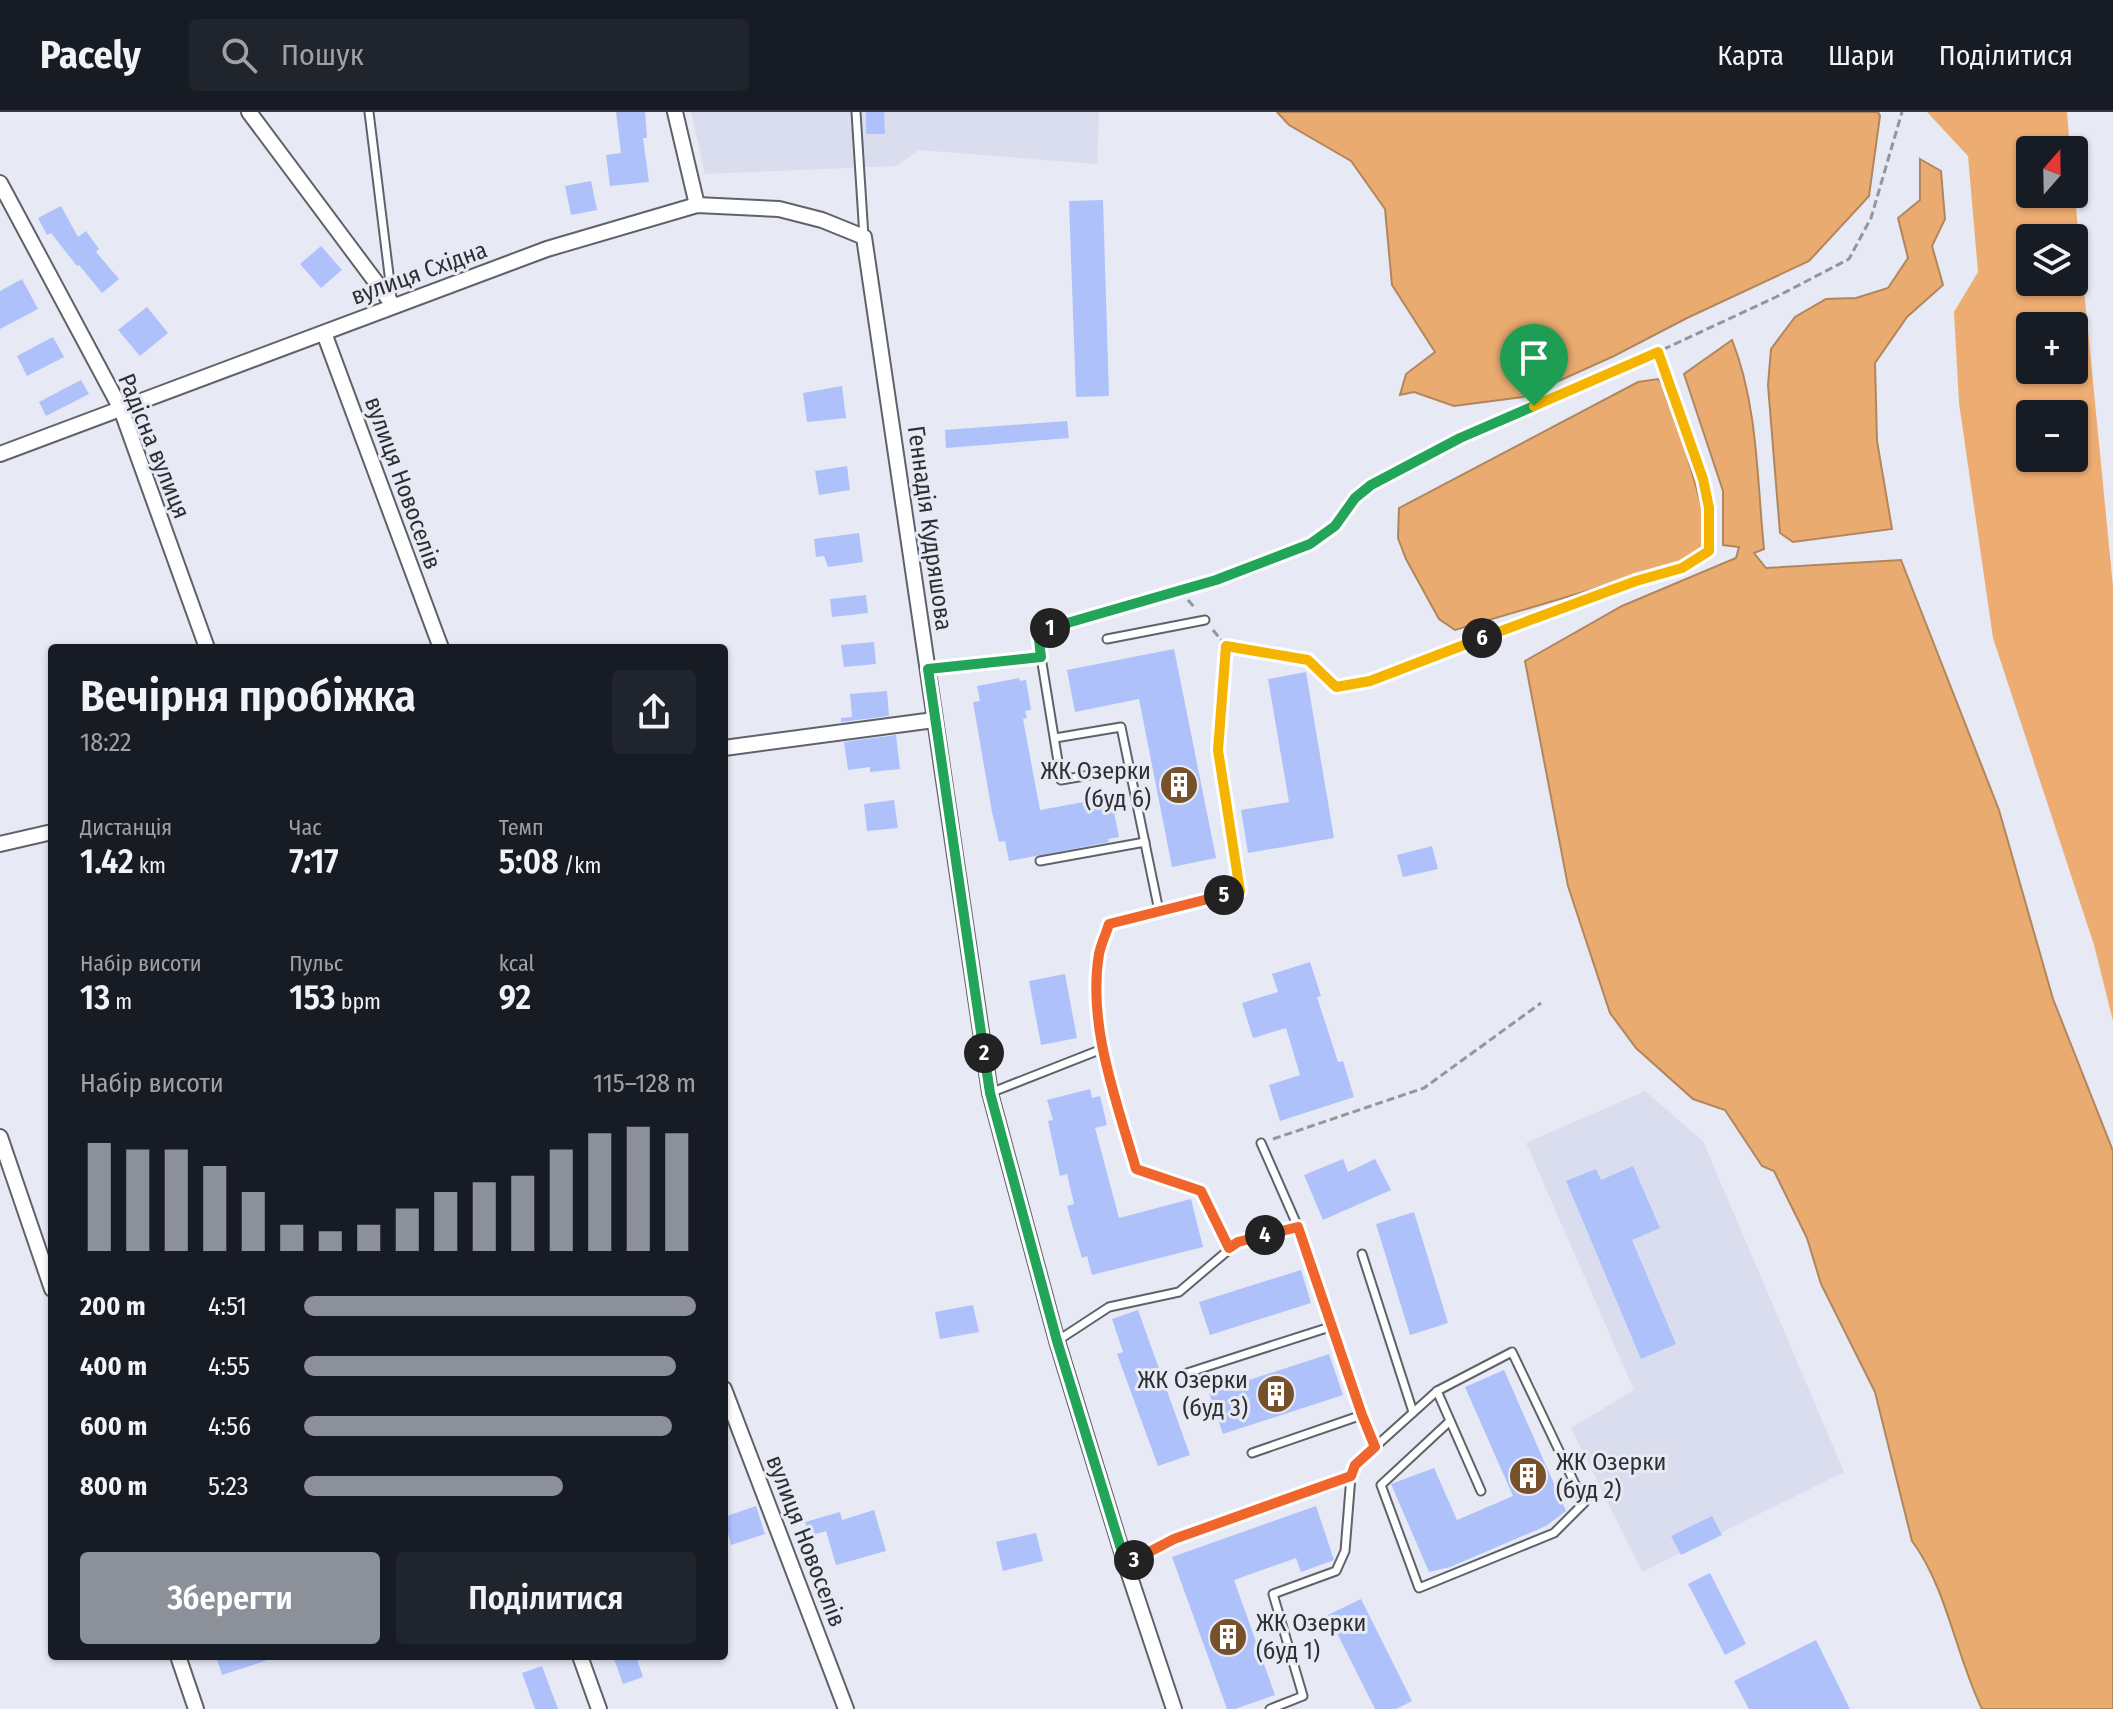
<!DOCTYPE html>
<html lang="uk">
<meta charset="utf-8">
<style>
:root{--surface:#171b24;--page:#20242c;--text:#f1f3f6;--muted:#9ea1a6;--line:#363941;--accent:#8c9099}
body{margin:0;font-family:"Fira Sans Condensed",sans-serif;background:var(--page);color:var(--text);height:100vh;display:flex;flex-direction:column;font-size:30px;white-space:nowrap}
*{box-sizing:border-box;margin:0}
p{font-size:26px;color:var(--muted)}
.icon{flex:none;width:44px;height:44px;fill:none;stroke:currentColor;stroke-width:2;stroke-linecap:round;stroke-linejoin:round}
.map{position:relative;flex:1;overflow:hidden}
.details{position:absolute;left:48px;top:532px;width:680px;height:1016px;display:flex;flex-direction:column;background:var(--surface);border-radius:8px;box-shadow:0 2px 6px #0004}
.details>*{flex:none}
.needle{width:52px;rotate:20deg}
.fabs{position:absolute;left:2016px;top:24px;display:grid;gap:16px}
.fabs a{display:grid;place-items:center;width:72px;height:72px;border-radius:8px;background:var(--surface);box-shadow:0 2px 6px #0004;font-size:40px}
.pin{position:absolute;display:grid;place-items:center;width:68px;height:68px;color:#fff;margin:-82px -34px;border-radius:50% 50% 50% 0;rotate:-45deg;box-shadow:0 0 8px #0007}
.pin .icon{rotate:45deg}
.km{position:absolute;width:40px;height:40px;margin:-20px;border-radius:50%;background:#222;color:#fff;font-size:22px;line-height:40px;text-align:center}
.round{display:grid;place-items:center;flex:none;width:84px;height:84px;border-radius:8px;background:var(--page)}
.headline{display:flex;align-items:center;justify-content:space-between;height:136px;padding:0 32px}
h1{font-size:44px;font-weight:600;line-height:60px}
.figures{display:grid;grid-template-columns:repeat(3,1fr);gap:12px;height:136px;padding:8px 32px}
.figures div{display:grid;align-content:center}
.figures b{font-size:34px;font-weight:600}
.figures small{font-size:22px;font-weight:400}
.figures p{font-size:22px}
.chart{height:224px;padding:16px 32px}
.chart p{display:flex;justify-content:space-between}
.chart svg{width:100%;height:144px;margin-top:8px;stroke:var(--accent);stroke-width:6}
.action{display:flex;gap:16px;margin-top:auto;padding:16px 32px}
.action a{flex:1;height:92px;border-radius:8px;background:var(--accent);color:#fff;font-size:32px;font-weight:600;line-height:92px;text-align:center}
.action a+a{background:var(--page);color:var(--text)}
ul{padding:0 32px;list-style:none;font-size:26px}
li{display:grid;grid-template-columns:128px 96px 1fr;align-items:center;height:60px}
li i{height:20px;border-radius:10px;background:var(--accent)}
header{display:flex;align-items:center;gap:48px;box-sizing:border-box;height:112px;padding:0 40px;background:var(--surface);border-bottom:2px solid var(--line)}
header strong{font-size:38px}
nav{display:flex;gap:44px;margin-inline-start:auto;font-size:28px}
.search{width:560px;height:72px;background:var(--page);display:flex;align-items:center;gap:20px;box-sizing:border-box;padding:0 28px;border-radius:8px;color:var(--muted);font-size:30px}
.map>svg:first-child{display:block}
.built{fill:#d9ddee}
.forest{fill:#edad72;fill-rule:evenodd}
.water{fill:#eaab70;stroke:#b2865d;stroke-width:2}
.building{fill:#aec1fb}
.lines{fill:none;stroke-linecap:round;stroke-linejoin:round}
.service-casing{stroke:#5f626a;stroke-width:11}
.minor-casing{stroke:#5f626a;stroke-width:18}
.path{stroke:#94969d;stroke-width:3;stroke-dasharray:8 4;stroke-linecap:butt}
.service{stroke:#fff;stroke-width:7}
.minor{stroke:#fff;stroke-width:14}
.split-1-casing{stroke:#fff;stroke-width:16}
.split-2-casing{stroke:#fff;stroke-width:16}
.split-3-casing{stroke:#fff;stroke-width:16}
.split-4-casing{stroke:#fff;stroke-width:16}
.split-5-casing{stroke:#fff;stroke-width:16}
.split-6-casing{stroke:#fff;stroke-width:16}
.split-7-casing{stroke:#fff;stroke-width:16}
.split-1{stroke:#22a559;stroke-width:10}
.split-2{stroke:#22a559;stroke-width:10}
.split-3{stroke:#22a559;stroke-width:10}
.split-4{stroke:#f0652b;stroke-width:10}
.split-5{stroke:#f0652b;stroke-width:10}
.split-6{stroke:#f5b400;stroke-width:10}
.split-7{stroke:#f5b400;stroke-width:10}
.labels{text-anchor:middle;stroke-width:6;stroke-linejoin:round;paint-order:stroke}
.street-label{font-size:24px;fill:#2e2f32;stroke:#e7eaf4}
.poi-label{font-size:24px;fill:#2e2f32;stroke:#e7eaf4;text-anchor:end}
</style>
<header>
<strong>Pacely</strong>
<div class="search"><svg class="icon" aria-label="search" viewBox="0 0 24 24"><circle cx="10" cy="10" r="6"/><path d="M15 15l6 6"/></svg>Пошук</div>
<nav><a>Карта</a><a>Шари</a><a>Поділитися</a></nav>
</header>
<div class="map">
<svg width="2113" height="1597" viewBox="0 0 2113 1597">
<rect width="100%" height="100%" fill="#e7eaf4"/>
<!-- built -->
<g class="built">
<path d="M 691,0 L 1099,0 L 1097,52 L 919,38 L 896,54 L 705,62 Z"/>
<path d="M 1645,979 L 1703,1029 L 1844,1360 L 1642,1460 L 1571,1316 L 1634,1278 L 1526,1031 Z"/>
</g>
<!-- forest -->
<path class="forest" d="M 1927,0 L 2067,0 L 2070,38 L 2030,38 L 2030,82 L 2074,82 L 2074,75 L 2113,475 L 2113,909 L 2094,833 L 1993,526 L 1959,291 L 1954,200 L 1978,160 L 1968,44 ZM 2030,126 L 2074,126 L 2074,170 L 2030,170 ZM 2030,214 L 2074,214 L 2074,258 L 2030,258 ZM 2030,302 L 2074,302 L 2074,346 L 2030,346 Z"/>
<!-- water -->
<g class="water">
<path d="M 1277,0 L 1878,0 L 1880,4 L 1869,84 L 1809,149 L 1687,206 L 1614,244 L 1523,285 L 1454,294 L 1414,280 L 1400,283 L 1406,262 L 1435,240 L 1392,173 L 1385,97 L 1351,49 L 1289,13 Z"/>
<path d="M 1920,47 L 1941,59 L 1945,107 L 1932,134 L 1943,173 L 1907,205 L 1875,251 L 1877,329 L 1892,417 L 1793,430 L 1780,421 L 1768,273 L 1771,237 L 1795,205 L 1826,187 L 1856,186 L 1888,176 L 1908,146 L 1898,106 L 1920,88 Z"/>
<path d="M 1732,228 C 1758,293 1757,369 1764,437 L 1754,441 L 1766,456 L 1901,448 L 1999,698 L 2053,887 L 2113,1039 L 2113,1597 L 1982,1597 C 1956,1544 1947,1476 1912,1429 L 1875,1280 L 1821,1172 L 1807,1126 L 1774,1059 L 1762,1054 L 1725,998 L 1693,987 L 1636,936 L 1610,901 L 1568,774 L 1525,549 L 1622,494 L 1736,446 L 1739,435 L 1723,433 L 1723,379 L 1684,262 Z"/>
<path d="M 1658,267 L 1669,281 L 1710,423 L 1695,447 L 1455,518 L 1439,507 L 1406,447 L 1398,426 L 1399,396 L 1638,270 Z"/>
</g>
<!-- building -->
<g class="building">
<path d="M 616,0 L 645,0 L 647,26 L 643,26 L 649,70 L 610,74 L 606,43 L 621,41 Z"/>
<path d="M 866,0 L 884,0 L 885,22 L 866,22 Z"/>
<path d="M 591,69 L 597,98 L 571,103 L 565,74 Z"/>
<path d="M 1103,88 L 1109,284 L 1076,285 L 1069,89 Z"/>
<path d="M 61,94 L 78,125 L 86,119 L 99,137 L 96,140 L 119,167 L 102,181 L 79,153 L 77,154 L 51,121 L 47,123 L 38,106 Z"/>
<path d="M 321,134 L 342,158 L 321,176 L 300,152 Z"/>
<path d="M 22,167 L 38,197 L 0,217 L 0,179 Z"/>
<path d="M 147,195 L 168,221 L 140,244 L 118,218 Z"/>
<path d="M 53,225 L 64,245 L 27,264 L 17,244 Z"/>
<path d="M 81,268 L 89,282 L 46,304 L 39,290 Z"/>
<path d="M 842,274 L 846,306 L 807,310 L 803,281 Z"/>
<path d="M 1067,309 L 1069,326 L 946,336 L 945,318 Z"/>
<path d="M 847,354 L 850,378 L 819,383 L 815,359 Z"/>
<path d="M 859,421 L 863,450 L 828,455 L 824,444 L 816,445 L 814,427 Z"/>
<path d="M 866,483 L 868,501 L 832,505 L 830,487 Z"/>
<path d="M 874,530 L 876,552 L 844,555 L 841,533 Z"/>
<path d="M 1174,537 L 1216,746 L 1172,755 L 1139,587 L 1075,600 L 1067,558 Z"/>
<path d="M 1306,560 L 1334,726 L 1248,741 L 1241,698 L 1289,690 L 1268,567 Z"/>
<path d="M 1019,566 L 1020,569 L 1026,568 L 1031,598 L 1025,599 L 1027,606 L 1023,607 L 1040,698 L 1111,685 L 1119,725 L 1108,727 L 1109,730 L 1009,749 L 1005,729 L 999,730 L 992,700 L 973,590 L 980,589 L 977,574 Z"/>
<path d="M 887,579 L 889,604 L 841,610 L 841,606 L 852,605 L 850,582 Z"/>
<path d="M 896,623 L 900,657 L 870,660 L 870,655 L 848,658 L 844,630 Z"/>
<path d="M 894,688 L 898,716 L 867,719 L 864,692 Z"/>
<path d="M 1432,734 L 1438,757 L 1403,765 L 1397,743 Z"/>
<path d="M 1310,850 L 1321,884 L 1317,885 L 1338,950 L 1343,949 L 1354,985 L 1280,1009 L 1269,973 L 1300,963 L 1286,916 L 1253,926 L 1242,891 L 1278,880 L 1272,862 Z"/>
<path d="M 1065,862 L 1077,926 L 1041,933 L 1029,869 Z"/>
<path d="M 1090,977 L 1092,986 L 1100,984 L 1107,1013 L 1095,1016 L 1119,1106 L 1191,1087 L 1203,1135 L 1092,1163 L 1087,1144 L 1082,1146 L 1073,1116 L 1067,1094 L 1074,1092 L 1067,1062 L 1060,1064 L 1048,1009 L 1053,1008 L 1047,988 Z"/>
<path d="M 1343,1047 L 1348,1060 L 1375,1047 L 1391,1078 L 1323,1108 L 1304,1063 Z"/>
<path d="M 1633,1054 L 1660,1116 L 1632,1128 L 1676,1232 L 1641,1247 L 1566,1069 L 1596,1057 L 1601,1068 Z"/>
<path d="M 1414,1100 L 1448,1211 L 1410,1223 L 1376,1112 Z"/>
<path d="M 1301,1158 L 1311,1191 L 1210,1223 L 1199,1190 Z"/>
<path d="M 973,1193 L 979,1220 L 940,1227 L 935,1200 Z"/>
<path d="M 1138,1198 L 1190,1343 L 1158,1354 L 1117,1242 L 1123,1240 L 1112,1207 Z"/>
<path d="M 1329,1242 L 1343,1283 L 1223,1322 L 1209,1281 Z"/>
<path d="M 1504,1258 L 1566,1399 L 1546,1414 L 1450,1455 L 1429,1460 L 1391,1372 L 1434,1356 L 1457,1408 L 1513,1384 L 1465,1275 Z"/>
<path d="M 756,1394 L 765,1422 L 731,1433 L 724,1405 Z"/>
<path d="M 1316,1394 L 1334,1448 L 1301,1460 L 1296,1446 L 1234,1468 L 1275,1583 L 1235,1597 L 1227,1597 L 1172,1445 Z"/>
<path d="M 874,1398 L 886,1439 L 836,1453 L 826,1419 L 809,1424 L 805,1410 L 840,1400 L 842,1408 Z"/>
<path d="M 1712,1404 L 1722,1423 L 1681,1443 L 1671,1424 Z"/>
<path d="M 1036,1421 L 1043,1449 L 1003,1459 L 996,1430 Z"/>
<path d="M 1710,1461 L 1746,1532 L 1725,1543 L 1688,1472 Z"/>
<path d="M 1361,1487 L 1412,1589 L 1396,1597 L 1375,1597 L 1328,1503 Z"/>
<path d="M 1816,1528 L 1850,1597 L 1749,1597 L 1734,1569 Z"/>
<path d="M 216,1544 L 270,1544 L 271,1547 L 222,1563 Z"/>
<path d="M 613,1544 L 636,1544 L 643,1565 L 623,1572 Z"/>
<path d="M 542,1554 L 558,1597 L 535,1597 L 522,1561 Z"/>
</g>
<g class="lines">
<!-- service casing -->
<g class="service-casing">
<g id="service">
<path d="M 369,0 L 392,187"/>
<path d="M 856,0 L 864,125"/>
<path d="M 1107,527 L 1205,508"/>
<path d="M 928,557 L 1041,545 L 1061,668 L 1130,656"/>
<path d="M 1055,626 L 1121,615 L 1159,799"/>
<path d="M 1040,749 L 1145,730"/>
<path d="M 1102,937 L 1136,1057 L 1201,1079 L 1229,1136"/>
<path d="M 990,981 L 1102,937 L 1098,907 L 1099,842 L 1109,812 L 1240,779"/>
<path d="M 1261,1031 L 1298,1115 L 1362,1303 L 1375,1335"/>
<path d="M 1362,1142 L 1413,1300"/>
<path d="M 1057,1229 L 1109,1195 L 1179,1180 L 1238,1130 L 1298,1115"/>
<path d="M 1187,1261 L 1333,1214"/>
<path d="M 1437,1279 L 1481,1379"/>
<path d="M 1252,1341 L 1362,1303"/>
<path d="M 1126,1453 L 1174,1427 L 1351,1364 L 1355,1353 L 1437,1279 L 1512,1240 L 1584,1391 L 1554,1421 L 1419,1476 L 1381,1373 L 1450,1309"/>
<path d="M 1270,1597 L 1303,1584 L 1273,1482 L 1336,1459 L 1345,1439 L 1351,1364"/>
</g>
</g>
<!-- minor casing -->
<g class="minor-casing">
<g id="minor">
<path d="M 249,0 L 393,193"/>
<path d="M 675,0 L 697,93"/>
<path d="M 0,71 L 121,297 L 207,536"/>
<path d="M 324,221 L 441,536"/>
<path d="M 0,342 L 547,137 L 697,93 L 779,97 L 822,108 L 864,125 L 990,981 L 1057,1229 L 1126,1453 L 1174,1597"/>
<path d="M 724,636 L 934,608"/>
<path d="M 0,732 L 52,720"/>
<path d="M 0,1025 L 52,1177"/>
<path d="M 724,1277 L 846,1597"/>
<path d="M 178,1544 L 196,1597"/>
<path d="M 580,1544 L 599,1597"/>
</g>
</g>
<!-- path -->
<g class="path">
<path d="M 1180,479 L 1196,497"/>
<path d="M 1213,518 L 1226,534 L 1308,548 L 1336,575 L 1370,569 L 1636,469 L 1682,456 L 1709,439 L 1709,396 L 1703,367 L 1658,240"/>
<path d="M 1040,533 L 1038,519 L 1216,468 L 1310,432 L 1335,414 L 1355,386 L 1371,373 L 1460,326 L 1608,263 L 1776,185 L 1849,147 L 1871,106 L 1902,0"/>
<path d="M 1226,534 L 1218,638 L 1238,768"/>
<path d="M 1273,1027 L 1424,976 L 1541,891"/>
</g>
<!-- service -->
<use href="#service" class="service"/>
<!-- minor -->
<use href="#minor" class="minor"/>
</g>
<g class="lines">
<!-- split-1 casing -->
<g class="split-1-casing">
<path id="split-1" d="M 1050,516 L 1216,468 L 1310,432 L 1335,414 L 1355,386 L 1371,373 L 1460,326 L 1534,294"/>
</g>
<!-- split-2 casing -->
<g class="split-2-casing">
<path id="split-2" d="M 984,941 L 928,557 L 1041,545 L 1038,519 L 1050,516"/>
</g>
<!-- split-3 casing -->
<g class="split-3-casing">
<path id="split-3" d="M 984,941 L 990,981 L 1057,1229 L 1126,1453 L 1134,1448"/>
</g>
<!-- split-4 casing -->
<g class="split-4-casing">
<path id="split-4" d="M 1134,1448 L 1174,1427 L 1351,1364 L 1355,1353 L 1375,1335 L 1362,1303 L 1298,1115 L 1265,1123"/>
</g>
<!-- split-5 casing -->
<g class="split-5-casing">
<path id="split-5" d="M 1224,783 L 1109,812 C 1106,822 1101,832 1099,842 C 1087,913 1117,990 1136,1057 L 1201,1079 L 1229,1136 L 1238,1130 L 1265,1123"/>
</g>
<!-- split-6 casing -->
<g class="split-6-casing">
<path id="split-6" d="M 1224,783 L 1240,779 L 1218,638 L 1226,534 L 1308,548 L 1336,575 L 1370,569 L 1482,526"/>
</g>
<!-- split-7 casing -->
<g class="split-7-casing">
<path id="split-7" d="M 1482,526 L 1636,469 L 1682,456 L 1709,439 L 1709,396 L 1703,367 L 1658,240 L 1534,294"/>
</g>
<!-- split-1 -->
<use href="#split-1" class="split-1"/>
<!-- split-2 -->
<use href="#split-2" class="split-2"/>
<!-- split-3 -->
<use href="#split-3" class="split-3"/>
<!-- split-4 -->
<use href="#split-4" class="split-4"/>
<!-- split-5 -->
<use href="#split-5" class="split-5"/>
<!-- split-6 -->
<use href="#split-6" class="split-6"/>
<!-- split-7 -->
<use href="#split-7" class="split-7"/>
</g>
<!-- icons -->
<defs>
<g id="building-disc" transform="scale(2)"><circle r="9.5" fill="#76512c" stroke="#e7eaf4"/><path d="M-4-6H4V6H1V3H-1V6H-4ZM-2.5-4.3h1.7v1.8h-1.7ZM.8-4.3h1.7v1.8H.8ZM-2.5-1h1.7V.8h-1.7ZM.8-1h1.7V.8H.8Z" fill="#fff"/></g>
</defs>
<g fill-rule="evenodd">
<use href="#building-disc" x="1179" y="673"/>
<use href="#building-disc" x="1276" y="1282"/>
<use href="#building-disc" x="1528" y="1364"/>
<use href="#building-disc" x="1228" y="1525"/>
</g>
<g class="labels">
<!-- street labels -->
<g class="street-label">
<text transform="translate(419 161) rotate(-20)" y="8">вулиця Східна</text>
<text transform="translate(154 334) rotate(68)" y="8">Радісна вулиця</text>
<text transform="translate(403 371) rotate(70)" y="8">вулиця Новоселів</text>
<text transform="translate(930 416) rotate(82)" y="8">Геннадія Кудряшова</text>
<text transform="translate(806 1429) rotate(69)" y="8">вулиця Новоселів</text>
</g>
<!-- poi labels -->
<g class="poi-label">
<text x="1151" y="667">ЖК Озерки<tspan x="1151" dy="28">(буд 6)</tspan></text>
<text x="1248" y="1276">ЖК Озерки<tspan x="1248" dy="28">(буд 3)</tspan></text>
<text x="1556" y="1358" text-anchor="start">ЖК Озерки<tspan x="1556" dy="28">(буд 2)</tspan></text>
<text x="1256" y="1519" text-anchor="start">ЖК Озерки<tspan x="1256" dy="28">(буд 1)</tspan></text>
</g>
</g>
</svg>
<div class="fabs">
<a><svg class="needle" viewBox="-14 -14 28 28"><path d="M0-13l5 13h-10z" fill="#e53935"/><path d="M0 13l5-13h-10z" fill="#9ea1a6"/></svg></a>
<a><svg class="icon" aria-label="layers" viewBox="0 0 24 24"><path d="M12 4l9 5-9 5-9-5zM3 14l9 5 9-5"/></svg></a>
<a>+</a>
<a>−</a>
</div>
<div class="pin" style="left:1534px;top:294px;background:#1e9e55"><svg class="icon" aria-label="arrive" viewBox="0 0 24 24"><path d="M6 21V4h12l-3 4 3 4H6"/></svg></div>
<b class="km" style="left:1050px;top:516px">1</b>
<b class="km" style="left:984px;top:941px">2</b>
<b class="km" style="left:1134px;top:1448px">3</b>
<b class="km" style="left:1265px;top:1123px">4</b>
<b class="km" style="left:1224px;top:783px">5</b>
<b class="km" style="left:1482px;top:526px">6</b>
<section class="details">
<div class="headline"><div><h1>Вечірня пробіжка</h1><p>18:22</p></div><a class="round"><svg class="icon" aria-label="share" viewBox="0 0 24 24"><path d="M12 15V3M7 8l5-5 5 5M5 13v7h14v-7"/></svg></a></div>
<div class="figures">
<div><p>Дистанція</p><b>1.42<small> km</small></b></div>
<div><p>Час</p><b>7:17</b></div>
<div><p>Темп</p><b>5:08<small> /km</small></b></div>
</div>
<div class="figures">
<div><p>Набір висоти</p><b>13<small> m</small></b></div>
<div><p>Пульс</p><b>153<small> bpm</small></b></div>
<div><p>kcal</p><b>92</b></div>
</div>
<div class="chart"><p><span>Набір висоти</span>115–128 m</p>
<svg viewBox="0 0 160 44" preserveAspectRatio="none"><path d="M5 44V11M15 44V13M25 44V13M35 44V18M45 44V26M55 44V36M65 44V38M75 44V36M85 44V31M95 44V26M105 44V23M115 44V21M125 44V13M135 44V8M145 44V6M155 44V8"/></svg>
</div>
<ul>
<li><b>200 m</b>4:51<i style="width:100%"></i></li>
<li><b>400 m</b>4:55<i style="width:95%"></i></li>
<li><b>600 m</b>4:56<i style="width:94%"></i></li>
<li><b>800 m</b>5:23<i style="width:66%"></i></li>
</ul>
<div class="action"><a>Зберегти</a><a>Поділитися</a></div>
</section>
</div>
